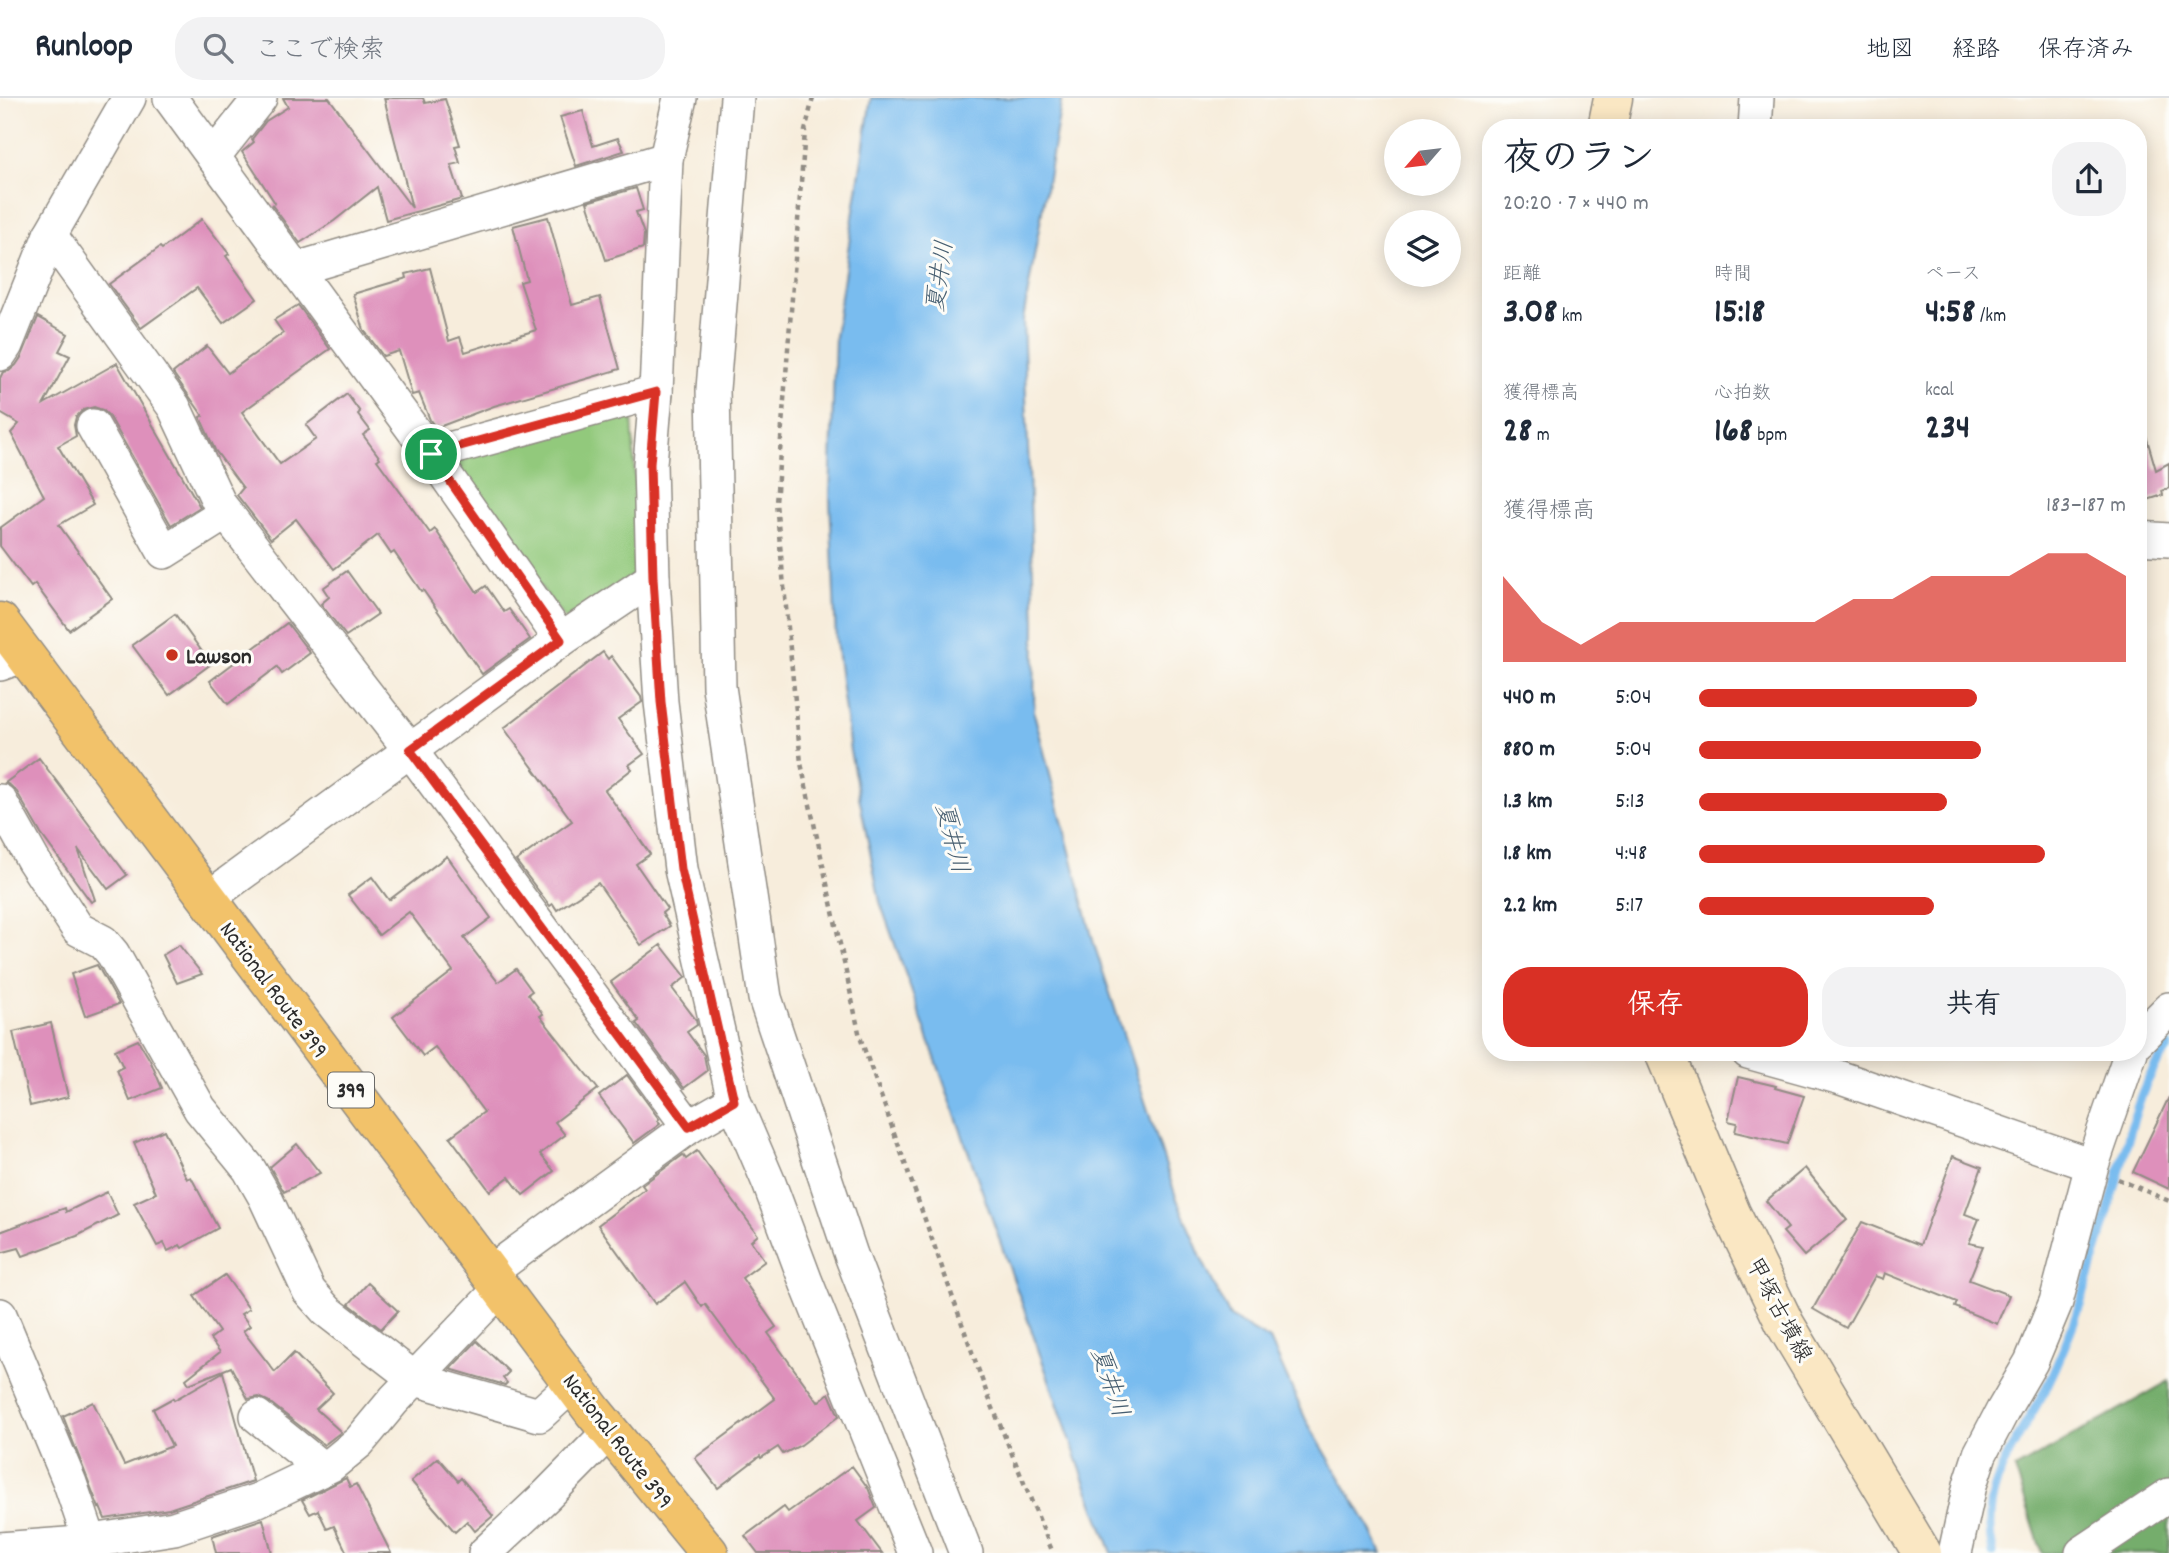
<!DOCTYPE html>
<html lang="ja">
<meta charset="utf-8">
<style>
:root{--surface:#fff;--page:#f2f2f3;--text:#1f2937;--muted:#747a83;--line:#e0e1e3;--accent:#d93025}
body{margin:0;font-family:Dekko,"Klee One",sans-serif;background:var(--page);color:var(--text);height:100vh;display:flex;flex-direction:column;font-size:26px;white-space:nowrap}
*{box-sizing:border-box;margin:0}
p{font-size:23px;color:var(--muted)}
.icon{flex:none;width:38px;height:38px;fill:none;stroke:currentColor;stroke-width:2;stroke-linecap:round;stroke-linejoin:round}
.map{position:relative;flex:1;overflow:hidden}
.side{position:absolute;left:1482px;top:21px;width:665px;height:942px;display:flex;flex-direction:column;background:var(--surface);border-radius:28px;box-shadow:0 4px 18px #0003}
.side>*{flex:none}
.needle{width:46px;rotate:242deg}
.buttons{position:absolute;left:1384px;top:21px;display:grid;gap:14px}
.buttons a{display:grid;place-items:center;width:77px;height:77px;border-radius:50%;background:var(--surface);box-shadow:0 4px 18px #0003;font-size:35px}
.pin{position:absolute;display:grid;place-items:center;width:60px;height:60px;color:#fff;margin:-30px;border:4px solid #fff;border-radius:50%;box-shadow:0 2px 7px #0007}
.round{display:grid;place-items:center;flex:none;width:74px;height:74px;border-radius:28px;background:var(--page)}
.headline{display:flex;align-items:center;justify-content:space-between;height:119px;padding:0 21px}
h1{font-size:38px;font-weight:700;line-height:52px}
.figures{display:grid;grid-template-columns:repeat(3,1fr);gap:10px;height:119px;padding:7px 21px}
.figures div{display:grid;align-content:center}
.figures b{font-size:35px;font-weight:700}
.figures small{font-size:19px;font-weight:400}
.figures p{font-size:19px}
.chart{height:196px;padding:14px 21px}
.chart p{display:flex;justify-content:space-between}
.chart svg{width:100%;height:126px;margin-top:7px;fill:var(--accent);opacity:.7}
.action{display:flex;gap:14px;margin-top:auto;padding:14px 21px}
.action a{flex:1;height:80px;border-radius:28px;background:var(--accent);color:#fff;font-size:28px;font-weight:700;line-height:80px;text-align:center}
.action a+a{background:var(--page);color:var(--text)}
ul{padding:0 21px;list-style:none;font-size:23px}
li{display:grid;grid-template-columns:112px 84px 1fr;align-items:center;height:52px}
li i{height:18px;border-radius:9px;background:var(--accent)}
header{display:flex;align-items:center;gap:42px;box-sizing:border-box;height:98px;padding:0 35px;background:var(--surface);border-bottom:2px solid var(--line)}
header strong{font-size:33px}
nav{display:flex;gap:38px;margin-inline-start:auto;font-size:24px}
.search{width:490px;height:63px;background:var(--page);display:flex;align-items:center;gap:18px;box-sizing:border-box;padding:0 24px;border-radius:28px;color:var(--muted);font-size:26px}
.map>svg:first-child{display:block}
.green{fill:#92c97c;stroke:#5e7a54;stroke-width:2}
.forest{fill:#75ad6c;stroke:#506c4c;stroke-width:2}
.water{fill:#79bcef;stroke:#52748d;stroke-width:2}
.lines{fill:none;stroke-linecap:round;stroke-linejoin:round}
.stream{stroke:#79bcef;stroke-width:9}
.building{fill:#de90bb}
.minor-casing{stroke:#918c84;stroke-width:36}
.secondary-casing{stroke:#918c84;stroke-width:41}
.trunk-casing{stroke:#918c84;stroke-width:41}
.path{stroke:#918c84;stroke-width:4.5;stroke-dasharray:5 5;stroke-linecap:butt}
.minor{stroke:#fff;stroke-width:33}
.secondary{stroke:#fae7c3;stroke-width:38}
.trunk{stroke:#f2c26a;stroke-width:38}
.route-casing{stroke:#fff;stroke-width:14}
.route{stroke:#d93025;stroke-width:9}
.poi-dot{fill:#c8321e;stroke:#fdfcf7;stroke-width:2.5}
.labels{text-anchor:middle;stroke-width:6;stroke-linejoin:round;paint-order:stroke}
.shield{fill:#fdfcf7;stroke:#6a6a68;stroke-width:2}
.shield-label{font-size:21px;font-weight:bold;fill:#2b2b2b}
.poi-label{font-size:23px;font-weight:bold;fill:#2b2b2b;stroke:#fdfcf7;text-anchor:start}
.street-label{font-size:23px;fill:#2b2b2b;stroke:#fdfcf7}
.water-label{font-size:24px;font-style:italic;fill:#465e70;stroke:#fdfcf7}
</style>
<header>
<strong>Runloop</strong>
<div class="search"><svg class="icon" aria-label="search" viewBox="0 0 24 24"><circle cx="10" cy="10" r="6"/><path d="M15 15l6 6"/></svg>ここで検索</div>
<nav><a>地図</a><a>経路</a><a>保存済み</a></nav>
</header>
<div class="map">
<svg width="2169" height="1455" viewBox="0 0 2169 1455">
<rect width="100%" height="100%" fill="#fdfcf7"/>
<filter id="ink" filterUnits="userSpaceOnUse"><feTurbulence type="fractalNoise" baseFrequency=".0143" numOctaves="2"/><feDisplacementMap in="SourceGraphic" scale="14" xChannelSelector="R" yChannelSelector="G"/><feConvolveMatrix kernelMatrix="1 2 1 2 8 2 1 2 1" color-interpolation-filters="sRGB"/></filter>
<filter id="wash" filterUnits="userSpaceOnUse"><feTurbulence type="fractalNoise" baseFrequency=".00686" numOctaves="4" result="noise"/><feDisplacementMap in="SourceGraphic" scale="28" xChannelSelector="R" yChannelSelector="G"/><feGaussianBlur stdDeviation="1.57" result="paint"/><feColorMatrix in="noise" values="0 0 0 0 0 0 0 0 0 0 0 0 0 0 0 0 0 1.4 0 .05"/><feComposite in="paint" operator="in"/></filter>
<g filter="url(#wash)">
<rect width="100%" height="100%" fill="#f7eddc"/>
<!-- green -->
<path class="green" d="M 632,314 L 639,473 L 565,522 L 447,361 Z"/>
<!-- forest -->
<path class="forest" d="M 2169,1283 L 2169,1455 L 2042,1455 L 2015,1371 Z"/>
<!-- water -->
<path class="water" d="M 871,0 L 1062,0 L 1023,222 L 1035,526 L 1034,615 L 1094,846 L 1176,1099 L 1202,1162 L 1230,1219 L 1270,1242 L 1306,1322 L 1369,1428 L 1382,1455 L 1112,1455 L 1083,1378 L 880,804 L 850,653 L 836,543 L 830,401 L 835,238 Z"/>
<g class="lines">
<!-- stream -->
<path class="stream" d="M 1993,1455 C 1978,1386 2018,1345 2047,1288 C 2079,1223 2097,1151 2117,1082 C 2130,1038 2138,985 2169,949"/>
</g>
<g id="blocks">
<!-- building -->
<g class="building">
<path d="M 283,0 L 329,0 L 412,110 L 384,0 L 423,0 L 425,5 L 445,1 L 460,47 L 455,48 L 460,65 L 451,67 L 462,101 L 386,122 L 377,89 L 334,123 L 300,145 L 272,107 L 275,105 L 242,54 L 254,44 L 252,41 L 266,23 L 288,9 Z"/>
<path d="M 583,13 L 593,48 L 618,40 L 624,53 L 576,68 L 560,19 Z"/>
<path d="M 636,90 L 643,112 L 636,114 L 644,136 L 643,150 L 606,162 L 587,104 Z"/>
<path d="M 548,119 L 572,207 L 600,199 L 620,271 L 494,308 L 436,330 L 430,322 L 419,295 L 412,297 L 399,253 L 383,258 L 364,232 L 353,196 L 407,180 L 406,176 L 430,170 L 449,243 L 460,239 L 465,254 L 536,232 L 520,184 L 527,182 L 513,128 Z"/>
<path d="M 202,121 L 229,156 L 226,158 L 257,201 L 223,225 L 197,190 L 141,230 L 109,186 L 160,149 L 162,151 Z"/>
<path d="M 298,207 L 330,251 L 242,314 L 280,366 L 316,341 L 306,327 L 347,296 L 360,314 L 358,316 L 370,332 L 363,337 L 380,360 L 377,362 L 430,435 L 435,431 L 477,494 L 486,488 L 504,514 L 509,511 L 530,541 L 482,576 L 423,492 L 421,493 L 394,454 L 391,456 L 378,437 L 334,471 L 296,421 L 271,441 L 237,397 L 243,390 L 215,352 L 200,319 L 203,318 L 173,275 L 207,248 L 228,275 L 283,235 L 274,222 Z"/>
<path d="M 38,219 L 68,236 L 59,253 L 70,258 L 44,306 L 117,265 L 200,409 L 171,427 L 110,319 L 103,312 L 94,309 L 83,312 L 76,319 L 74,327 L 76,338 L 58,348 L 93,407 L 59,427 L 112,501 L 69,532 L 35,486 L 31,489 L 0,448 L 0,430 L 44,398 L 11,335 L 19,326 L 0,315 L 0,280 L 3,274 L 9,273 L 16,267 L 22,258 Z"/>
<path d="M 2145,334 L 2156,372 L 2169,365 L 2169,390 L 2162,393 L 2163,397 L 2138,405 L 2138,335 Z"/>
<path d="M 347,473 L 378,516 L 346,538 L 321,506 L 329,499 L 323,490 Z"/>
<path d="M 175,516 L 211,566 L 169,597 L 132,547 Z"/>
<path d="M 287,525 L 310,555 L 282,576 L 277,569 L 228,606 L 210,583 Z"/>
<path d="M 603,554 L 608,561 L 611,558 L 641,599 L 642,604 L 618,621 L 644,656 L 629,667 L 632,671 L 605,692 L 650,756 L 636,766 L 667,811 L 662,815 L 670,828 L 641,847 L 598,785 L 557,812 L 553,806 L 550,808 L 516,763 L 572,723 L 504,630 Z"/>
<path d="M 39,660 L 127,777 L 108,791 L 78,751 L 95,802 L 91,804 L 41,736 L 17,694 L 10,687 L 5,685 Z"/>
<path d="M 447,758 L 491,820 L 464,840 L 498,884 L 516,871 L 532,893 L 528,896 L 543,916 L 540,918 L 598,991 L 555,1024 L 565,1037 L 540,1056 L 554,1073 L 523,1097 L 509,1079 L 490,1093 L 450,1039 L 484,1014 L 435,949 L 423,958 L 393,919 L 453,873 L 409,814 L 379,837 L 348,797 L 372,779 L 389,802 Z"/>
<path d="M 179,847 L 202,876 L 177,885 L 163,857 Z"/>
<path d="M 661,847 L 686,879 L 672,890 L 696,922 L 697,927 L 687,934 L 704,957 L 707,973 L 684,990 L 636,925 L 639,923 L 611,884 Z"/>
<path d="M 97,867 L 119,906 L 85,918 L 71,876 Z"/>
<path d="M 51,925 L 68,999 L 30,1008 L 13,934 Z"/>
<path d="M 138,942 L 150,962 L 162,990 L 130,1003 L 117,972 L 123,969 L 115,952 Z"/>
<path d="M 627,977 L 659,1021 L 657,1023 L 660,1026 L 634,1045 L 599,998 Z"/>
<path d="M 1738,979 L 1776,988 L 1775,990 L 1804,998 L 1787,1046 L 1735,1034 L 1737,1025 L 1728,1023 Z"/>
<path d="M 2169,999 L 2169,1091 L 2133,1074 Z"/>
<path d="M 164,1032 L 187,1081 L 191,1079 L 218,1130 L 182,1150 L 180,1147 L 168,1153 L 164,1145 L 157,1148 L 134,1105 L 156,1095 L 134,1045 Z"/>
<path d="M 297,1046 L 320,1075 L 284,1094 L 270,1069 Z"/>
<path d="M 697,1053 L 758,1137 L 751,1143 L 765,1163 L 742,1180 L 776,1229 L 768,1235 L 818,1304 L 829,1295 L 839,1318 L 801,1347 L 783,1356 L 778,1349 L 761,1360 L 760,1358 L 718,1390 L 695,1360 L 775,1301 L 705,1206 L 702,1209 L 685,1184 L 655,1206 L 598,1127 L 645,1091 L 642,1087 L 683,1057 L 686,1061 Z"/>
<path d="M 1953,1058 L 1982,1069 L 1965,1116 L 1979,1121 L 1969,1145 L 1983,1148 L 1969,1182 L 2009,1197 L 1997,1226 L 1955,1209 L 1957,1204 L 1885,1175 L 1883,1181 L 1875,1178 L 1846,1230 L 1813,1211 L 1862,1124 L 1920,1147 Z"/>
<path d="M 1805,1070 L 1847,1122 L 1804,1158 L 1783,1134 L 1788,1130 L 1766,1103 Z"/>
<path d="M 107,1094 L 118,1117 L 77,1138 L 23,1158 L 19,1150 L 0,1155 L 0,1134 L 65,1110 L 66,1114 Z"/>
<path d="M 225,1177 L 249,1211 L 241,1216 L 250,1228 L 243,1233 L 275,1274 L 294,1255 L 333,1295 L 316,1311 L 341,1334 L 324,1347 L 268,1303 L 259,1299 L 248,1301 L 231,1269 L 189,1286 L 186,1281 L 220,1254 L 210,1241 L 219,1234 L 194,1198 Z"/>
<path d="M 368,1185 L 398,1213 L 381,1231 L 349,1206 Z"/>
<path d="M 477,1243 L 509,1274 L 503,1280 L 507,1285 L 505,1287 L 450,1271 Z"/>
<path d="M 223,1274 L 253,1383 L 169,1411 L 105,1421 L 100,1409 L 99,1410 L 63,1318 L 93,1304 L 124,1367 L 172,1348 L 153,1311 L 173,1300 L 174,1302 Z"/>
<path d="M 438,1360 L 458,1383 L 461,1380 L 493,1418 L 475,1433 L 467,1423 L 455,1434 L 411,1383 Z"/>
<path d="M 852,1368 L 868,1390 L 876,1410 L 858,1423 L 882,1455 L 758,1455 L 745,1438 L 784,1409 L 788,1414 Z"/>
<path d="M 346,1380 L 350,1389 L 356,1386 L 391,1455 L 347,1455 L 334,1428 L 327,1431 L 318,1412 L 310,1416 L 302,1402 Z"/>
<path d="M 263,1421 L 272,1455 L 216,1455 L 212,1438 Z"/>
</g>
</g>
</g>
<g filter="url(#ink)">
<use href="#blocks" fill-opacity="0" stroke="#918c84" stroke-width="2"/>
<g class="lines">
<!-- minor casing -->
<g class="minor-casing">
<g id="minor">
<path d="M 170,0 L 431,356 L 561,542"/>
<path d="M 680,0 L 666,61 L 656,294 L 650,366 L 653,480 L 661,604 L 681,771 L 734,1003 L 769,1085 L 806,1184 L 915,1455"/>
<path d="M 737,0 L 713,291 L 719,589 L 765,900 L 851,1157 L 966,1455"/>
<path d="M 1755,30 L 1757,0"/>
<path d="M 213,59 L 260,0"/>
<path d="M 50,137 L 174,309 L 220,407 L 410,652 L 689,1029"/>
<path d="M 296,171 L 666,61"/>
<path d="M 0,256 L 6,247 L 50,137 L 129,0"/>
<path d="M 93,328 L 164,454 L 226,415"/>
<path d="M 431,356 L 656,294"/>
<path d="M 2138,440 L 2169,442"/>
<path d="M 0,566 L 25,557"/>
<path d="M 0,703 L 33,762 L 78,831 L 103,844 L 113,856 L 200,1011 L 249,1071 L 265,1099 L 309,1193 L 327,1213 L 415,1281 L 539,1317 L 574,1285"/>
<path d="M 207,801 L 561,542 L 653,480"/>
<path d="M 2138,942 L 2169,911"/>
<path d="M 1748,954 L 1838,979 L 2092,1067"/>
<path d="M 489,1175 L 689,1029 L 734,1003"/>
<path d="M 0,1217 L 70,1385 L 94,1455"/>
<path d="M 257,1318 L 323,1371"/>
<path d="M 0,1451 L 80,1445 L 174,1430 L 258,1402 L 331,1367 L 359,1344 L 394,1302 L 501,1190"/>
<path d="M 485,1455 L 547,1397 L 610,1333"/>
<path d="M 1955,1455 L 1970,1387 L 1980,1356 L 2003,1312 L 2031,1264 L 2056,1204 L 2092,1067 L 2131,954"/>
<path d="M 2082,1455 L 2169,1397"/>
</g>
</g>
<!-- secondary casing -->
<g class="secondary-casing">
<g id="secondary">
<path d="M 1607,30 L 1613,0"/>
<path d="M 1664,954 L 1731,1115 L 1785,1226 L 1922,1455"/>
</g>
</g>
<!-- trunk casing -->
<g class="trunk-casing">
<path id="trunk" d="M 0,524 L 593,1313 L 709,1455"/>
</g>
<!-- path -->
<g class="path">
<path d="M 813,0 L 805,33 L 776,405 L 801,665 L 860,939 L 986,1293 L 1053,1455"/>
<path d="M 2118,1081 L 2169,1103"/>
</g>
<!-- minor -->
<use href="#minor" class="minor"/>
<!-- secondary -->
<use href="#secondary" class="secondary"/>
<!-- trunk -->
<use href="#trunk" class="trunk"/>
</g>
</g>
<g class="lines" filter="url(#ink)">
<!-- route casing -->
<g class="route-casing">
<path id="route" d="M 656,294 L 650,366 L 653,480 L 661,604 L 681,771 L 734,1003 L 689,1029 L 410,652 L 561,542 L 431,356 Z"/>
</g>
<!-- route -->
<use href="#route" class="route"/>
</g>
<!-- markers -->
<circle class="poi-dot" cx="172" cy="557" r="7"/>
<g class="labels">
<!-- shield labels -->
<rect class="shield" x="328" y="974.5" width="46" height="35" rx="5"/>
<g class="shield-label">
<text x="351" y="999">399</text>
</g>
<!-- poi labels -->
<g class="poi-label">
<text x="186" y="565">Lawson</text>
</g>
<!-- street labels -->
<g class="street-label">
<text transform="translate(275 891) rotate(53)" y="8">National Route 399</text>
<text transform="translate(1780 1211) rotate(62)" y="8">甲塚古墳線</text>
<text transform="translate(619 1342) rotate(52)" y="8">National Route 399</text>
</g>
<!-- water labels -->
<g class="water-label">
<text transform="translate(939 178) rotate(-82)" y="8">夏井川</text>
<text transform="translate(953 740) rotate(76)" y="8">夏井川</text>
<text transform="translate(1111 1284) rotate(71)" y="8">夏井川</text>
</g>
</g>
</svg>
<div class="buttons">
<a><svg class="needle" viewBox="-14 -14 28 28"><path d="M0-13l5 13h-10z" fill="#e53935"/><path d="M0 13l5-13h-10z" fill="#747a83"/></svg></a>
<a><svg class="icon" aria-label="layers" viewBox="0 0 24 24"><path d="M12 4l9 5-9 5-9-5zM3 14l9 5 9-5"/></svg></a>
</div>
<div class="pin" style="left:431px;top:356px;background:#1e9e55"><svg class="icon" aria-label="arrive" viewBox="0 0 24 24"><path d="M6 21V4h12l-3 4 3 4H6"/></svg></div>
<section class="side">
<div class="headline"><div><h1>夜のラン</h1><p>20:20 · 7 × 440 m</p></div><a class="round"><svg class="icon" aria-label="share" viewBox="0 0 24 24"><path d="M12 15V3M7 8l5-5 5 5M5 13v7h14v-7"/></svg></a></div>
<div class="figures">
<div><p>距離</p><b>3.08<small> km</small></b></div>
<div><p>時間</p><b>15:18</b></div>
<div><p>ペース</p><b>4:58<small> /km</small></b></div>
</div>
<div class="figures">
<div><p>獲得標高</p><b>28<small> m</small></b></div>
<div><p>心拍数</p><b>168<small> bpm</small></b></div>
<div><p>kcal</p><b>234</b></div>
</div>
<div class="chart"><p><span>獲得標高</span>183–187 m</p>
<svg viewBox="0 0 160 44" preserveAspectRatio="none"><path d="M0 44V14L10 30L20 38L30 30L40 30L50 30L60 30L70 30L80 30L90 22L100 22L110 14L120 14L130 14L140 6L150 6L160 14V44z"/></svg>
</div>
<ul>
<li><b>440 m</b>5:04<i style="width:65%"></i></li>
<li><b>880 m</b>5:04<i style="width:66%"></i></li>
<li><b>1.3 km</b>5:13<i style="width:58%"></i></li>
<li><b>1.8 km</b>4:48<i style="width:81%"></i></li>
<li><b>2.2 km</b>5:17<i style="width:55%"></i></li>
</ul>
<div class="action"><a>保存</a><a>共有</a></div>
</section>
</div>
